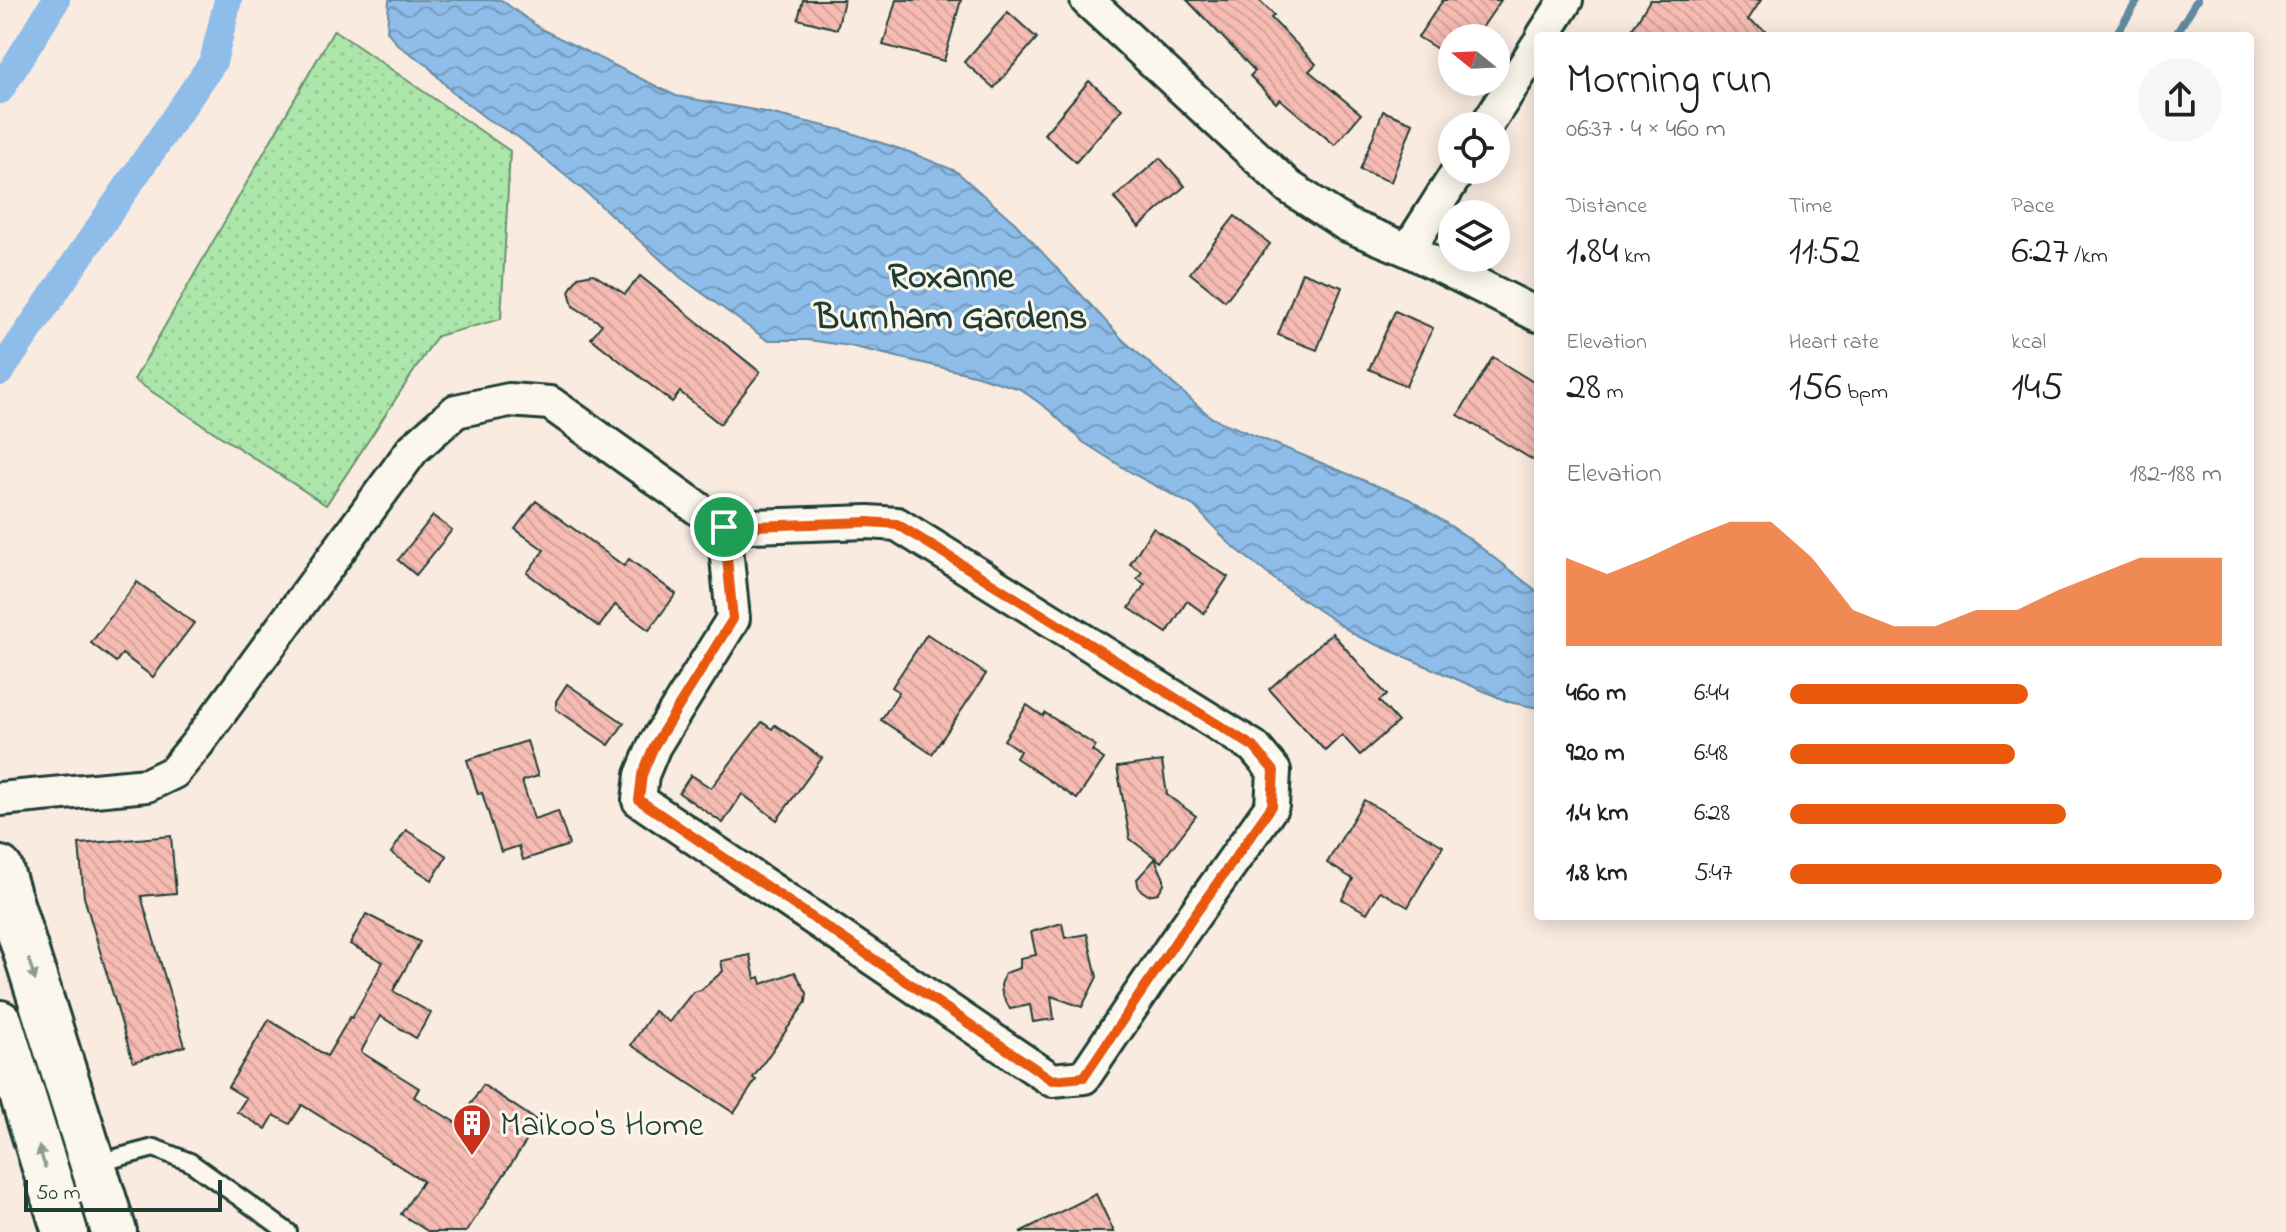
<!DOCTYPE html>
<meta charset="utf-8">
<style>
:root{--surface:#fff;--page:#f6f6f6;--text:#202124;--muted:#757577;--accent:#ea580c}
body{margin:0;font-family:"Indie Flower",sans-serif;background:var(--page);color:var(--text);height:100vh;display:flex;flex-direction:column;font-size:30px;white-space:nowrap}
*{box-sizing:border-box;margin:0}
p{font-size:26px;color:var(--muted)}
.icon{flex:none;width:44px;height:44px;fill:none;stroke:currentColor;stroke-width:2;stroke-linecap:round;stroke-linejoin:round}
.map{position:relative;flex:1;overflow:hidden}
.sheet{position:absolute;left:1534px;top:32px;width:720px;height:888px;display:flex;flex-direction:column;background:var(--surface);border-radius:8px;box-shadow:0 4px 20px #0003}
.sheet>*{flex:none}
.needle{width:52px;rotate:288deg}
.buttons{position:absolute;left:1438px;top:24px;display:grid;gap:16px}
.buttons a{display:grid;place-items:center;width:72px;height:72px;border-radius:50%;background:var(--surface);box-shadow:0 4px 20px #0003;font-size:40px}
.scale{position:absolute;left:24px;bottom:20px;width:198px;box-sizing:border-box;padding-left:8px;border:4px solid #1f3d34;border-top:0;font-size:22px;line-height:28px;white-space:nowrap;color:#1f3d34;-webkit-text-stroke:6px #fbf7ec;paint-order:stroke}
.pin{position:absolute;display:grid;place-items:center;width:68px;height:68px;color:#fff;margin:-34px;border:4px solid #fff;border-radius:50%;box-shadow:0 2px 8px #0007}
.round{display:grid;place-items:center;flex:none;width:84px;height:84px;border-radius:42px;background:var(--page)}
.summary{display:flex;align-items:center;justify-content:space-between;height:136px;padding:0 32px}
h1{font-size:44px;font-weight:600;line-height:60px}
.metrics{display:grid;grid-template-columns:repeat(3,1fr);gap:12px;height:136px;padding:8px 32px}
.metrics div{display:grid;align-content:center}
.metrics b{font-size:40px;font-weight:600}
.metrics small{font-size:22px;font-weight:400}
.metrics p{font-size:22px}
.chart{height:224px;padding:16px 32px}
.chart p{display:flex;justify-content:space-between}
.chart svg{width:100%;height:144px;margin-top:8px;fill:var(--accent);opacity:.7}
ul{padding:0 32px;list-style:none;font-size:26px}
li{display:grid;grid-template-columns:128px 96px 1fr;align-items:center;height:60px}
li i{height:20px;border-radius:10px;background:var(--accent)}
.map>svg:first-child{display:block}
.grass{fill:url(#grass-dots);stroke:#66926f;stroke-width:2}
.water{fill:url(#water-waves);stroke:#628aa1;stroke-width:2}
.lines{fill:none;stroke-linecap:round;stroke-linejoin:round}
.stream{stroke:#628aa1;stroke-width:8}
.canal{stroke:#8fbde9;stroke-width:28}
.building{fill:url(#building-back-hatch);stroke:#1f3d34;stroke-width:2}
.lane-casing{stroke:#1f3d34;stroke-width:22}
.street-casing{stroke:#1f3d34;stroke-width:38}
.primary-casing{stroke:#1f3d34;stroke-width:50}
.lane{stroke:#fbf7ec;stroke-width:16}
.street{stroke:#fbf7ec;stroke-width:32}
.primary{stroke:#fbf7ec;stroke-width:44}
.oneway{fill:#8d9a90}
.route-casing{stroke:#fff;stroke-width:16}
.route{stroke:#ea580c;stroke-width:10}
.labels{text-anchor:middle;stroke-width:6;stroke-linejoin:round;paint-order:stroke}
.poi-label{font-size:34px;fill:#1f3d34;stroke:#fbf7ec;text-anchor:start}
.neighbourhood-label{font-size:36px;font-weight:bold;fill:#1f3d34;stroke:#fbf7ec}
</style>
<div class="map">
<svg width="2286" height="1232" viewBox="0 0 2286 1232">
<defs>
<pattern id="grass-dots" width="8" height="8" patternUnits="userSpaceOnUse" patternTransform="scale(2)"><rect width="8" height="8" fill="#ade6aa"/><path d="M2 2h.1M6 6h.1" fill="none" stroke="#94c693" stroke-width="1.8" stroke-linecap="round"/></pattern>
<pattern id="water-waves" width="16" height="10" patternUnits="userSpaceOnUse" patternTransform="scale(2)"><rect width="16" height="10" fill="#8fbde9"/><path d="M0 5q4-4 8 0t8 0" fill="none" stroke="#749bbe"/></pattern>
<pattern id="building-back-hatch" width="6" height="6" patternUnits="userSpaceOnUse" patternTransform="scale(2)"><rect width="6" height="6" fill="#f6bbb2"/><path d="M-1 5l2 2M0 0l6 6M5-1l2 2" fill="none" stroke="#d2a29a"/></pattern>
</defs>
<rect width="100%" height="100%" fill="#faebe0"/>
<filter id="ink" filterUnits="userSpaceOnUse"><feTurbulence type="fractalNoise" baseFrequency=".0125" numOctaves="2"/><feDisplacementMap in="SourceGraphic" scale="16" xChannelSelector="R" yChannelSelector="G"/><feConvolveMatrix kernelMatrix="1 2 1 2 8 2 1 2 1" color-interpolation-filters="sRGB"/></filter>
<g filter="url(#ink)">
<!-- grass -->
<path class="grass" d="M 334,30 L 510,151 L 501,319 L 437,336 L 326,505 L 134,380 Z"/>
<!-- water -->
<path class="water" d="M 389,0 L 501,0 L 541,29 L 676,96 L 760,111 L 842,130 L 909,152 L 956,171 L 1015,223 L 1123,340 L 1212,418 L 1409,499 L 1466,536 L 1538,592 L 1538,708 L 1509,702 L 1357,636 L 1283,586 L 1229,543 L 1194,506 L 1135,475 L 1083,442 L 1049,410 L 1020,389 L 974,375 L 850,346 L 808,340 L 767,340 L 680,277 L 588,194 L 518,137 L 487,119 L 452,92 L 427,65 L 398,45 L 387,31 Z"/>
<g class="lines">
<!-- stream -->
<g class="stream">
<path d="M 2115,36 L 2138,0"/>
<path d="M 2175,36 L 2197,0"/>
</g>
<!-- canal -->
<g class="canal">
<path d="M 0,90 L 56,0"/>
<path d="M 0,372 L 213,62 L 228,0"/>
</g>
</g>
<!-- building -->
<g class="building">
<path d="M 803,0 L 844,0 L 837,29 L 798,19 Z"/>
<path d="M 896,0 L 961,0 L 944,61 L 883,45 Z"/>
<path d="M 1187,0 L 1259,0 L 1274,15 L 1271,18 L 1316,64 L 1309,71 L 1361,114 L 1335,145 L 1280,99 L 1276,103 L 1250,76 L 1255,71 Z"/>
<path d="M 1443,0 L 1501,0 L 1475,38 L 1452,38 L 1452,58 L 1418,37 Z"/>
<path d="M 1650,0 L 1761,0 L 1748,20 L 1774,36 L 1628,36 Z"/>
<path d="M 1008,12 L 1037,38 L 994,88 L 964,62 Z"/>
<path d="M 1089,81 L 1122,109 L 1076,162 L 1044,134 Z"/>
<path d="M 1383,111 L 1413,123 L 1391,182 L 1360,170 Z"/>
<path d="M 1160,158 L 1185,186 L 1139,227 L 1114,198 Z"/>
<path d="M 1235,216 L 1270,244 L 1225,301 L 1190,273 Z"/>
<path d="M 1302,272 L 1342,287 L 1317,350 L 1278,335 Z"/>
<path d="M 593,274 L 625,294 L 640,276 L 760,372 L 720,424 L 680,392 L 672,402 L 591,338 L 602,324 L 573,306 L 569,291 L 578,277 Z"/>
<path d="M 1395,311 L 1433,328 L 1406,386 L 1369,369 Z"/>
<path d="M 1493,357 L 1538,385 L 1538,463 L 1458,415 Z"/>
<path d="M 536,501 L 624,566 L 629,559 L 676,594 L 649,630 L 615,605 L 599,627 L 527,573 L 544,550 L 515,529 Z"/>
<path d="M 433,516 L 452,530 L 416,575 L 398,560 Z"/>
<path d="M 1153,528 L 1228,577 L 1204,613 L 1187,601 L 1167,633 L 1129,608 L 1145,584 L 1137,579 L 1142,572 L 1130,564 Z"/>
<path d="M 137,582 L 194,623 L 153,677 L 122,654 L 116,662 L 91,643 Z"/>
<path d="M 1332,633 L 1387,695 L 1379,701 L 1398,722 L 1360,755 L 1342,735 L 1325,751 L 1269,689 Z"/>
<path d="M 927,634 L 986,674 L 932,754 L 881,720 L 899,692 L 892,687 Z"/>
<path d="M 567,684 L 624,723 L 609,745 L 556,709 L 556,701 Z"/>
<path d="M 1027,705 L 1043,716 L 1045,713 L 1096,746 L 1092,751 L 1104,759 L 1077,799 L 1016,758 L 1020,751 L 1004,740 Z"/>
<path d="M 762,722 L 772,729 L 775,725 L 822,758 L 777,820 L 742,794 L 723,823 L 679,793 L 691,775 L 711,788 Z"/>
<path d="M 527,741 L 538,776 L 522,781 L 534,819 L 558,811 L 569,845 L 523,860 L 519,846 L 501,852 L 482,793 L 478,794 L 467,760 Z"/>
<path d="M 1162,761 L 1167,795 L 1196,816 L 1161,862 L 1130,839 L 1117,767 Z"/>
<path d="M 1364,800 L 1443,846 L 1408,907 L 1380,891 L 1367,913 L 1342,899 L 1353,879 L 1327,863 Z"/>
<path d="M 406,830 L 447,856 L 432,880 L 391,853 Z"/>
<path d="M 171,836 L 176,893 L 141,896 L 185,1046 L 133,1062 L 84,897 L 79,844 Z"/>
<path d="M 1155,859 L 1164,879 L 1164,884 L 1158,893 L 1148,895 L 1139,889 L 1137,879 Z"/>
<path d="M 366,914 L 420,942 L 393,991 L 431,1013 L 416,1038 L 380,1016 L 361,1052 L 419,1088 L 414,1097 L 458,1124 L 483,1085 L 539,1122 L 466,1232 L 429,1232 L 401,1214 L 423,1181 L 302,1105 L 290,1124 L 274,1115 L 266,1129 L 237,1112 L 246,1098 L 228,1087 L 269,1020 L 327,1056 L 350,1017 L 352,1018 L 383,962 L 350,944 Z"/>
<path d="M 1062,923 L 1065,938 L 1087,934 L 1097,977 L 1082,1007 L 1051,996 L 1054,1019 L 1033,1022 L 1030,1005 L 1010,1009 L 1002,994 L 1001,985 L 1005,973 L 1020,968 L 1020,958 L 1036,955 L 1031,932 Z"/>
<path d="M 750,955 L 755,979 L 760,977 L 762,984 L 795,972 L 807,993 L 806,1002 L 753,1078 L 756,1080 L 734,1113 L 631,1045 L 654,1011 L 669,1022 L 693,992 L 701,990 L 723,971 L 721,961 Z"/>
<path d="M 1096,1194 L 1114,1232 L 1020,1232 Z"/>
</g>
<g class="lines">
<!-- lane casing -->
<g class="lane-casing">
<path id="lane" d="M 94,1164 L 154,1148 L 190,1162 L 288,1232"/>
</g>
<!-- street casing -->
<g class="street-casing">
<g id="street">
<path d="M 1087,0 L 1289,187 L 1347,225 L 1408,250 L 1538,315"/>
<path d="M 1543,36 L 1566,0"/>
<path d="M 1486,126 L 1538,45"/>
<path d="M 1408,250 L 1459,170"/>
<path d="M 0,799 L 147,785 L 174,772 L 197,744 L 413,449 L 456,411 L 509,400 L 550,403 L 724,527 L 868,522 L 897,524 L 1254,747 L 1274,771 L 1272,806 L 1176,941 L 1084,1077 L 1052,1080 L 639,800 L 642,775 L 654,746 L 733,619 L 724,527"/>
</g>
</g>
<!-- primary casing -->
<g class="primary-casing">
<g id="primary">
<path d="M 0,869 L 114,1232"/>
<path d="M 0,1023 L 65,1232"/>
</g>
</g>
<!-- lane -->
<use href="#lane" class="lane"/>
<!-- street -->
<use href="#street" class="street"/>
<!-- primary -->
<use href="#primary" class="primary"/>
</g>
<!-- one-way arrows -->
<defs><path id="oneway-solid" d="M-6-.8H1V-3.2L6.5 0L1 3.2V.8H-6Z" transform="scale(2)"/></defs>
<g class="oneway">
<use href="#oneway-solid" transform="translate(32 970) rotate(73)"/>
<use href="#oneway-solid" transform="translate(42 1157) rotate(-107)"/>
</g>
</g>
<g class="lines" filter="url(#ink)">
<!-- route casing -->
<g class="route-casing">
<path id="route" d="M 868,522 L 897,524 L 1254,747 L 1274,771 L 1272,806 L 1176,941 L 1084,1077 L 1052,1080 L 639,800 L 642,775 L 654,746 L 733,619 L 724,527 Z"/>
</g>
<!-- route -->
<use href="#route" class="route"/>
</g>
<!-- icons -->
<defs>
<g id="building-pin" transform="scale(2)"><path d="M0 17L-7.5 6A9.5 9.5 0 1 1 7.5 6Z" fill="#c8321e" stroke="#fbf7ec"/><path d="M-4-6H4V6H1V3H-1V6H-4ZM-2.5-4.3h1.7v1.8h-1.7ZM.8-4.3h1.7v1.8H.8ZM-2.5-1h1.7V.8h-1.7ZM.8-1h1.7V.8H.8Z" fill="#fff"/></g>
</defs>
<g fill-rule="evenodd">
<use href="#building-pin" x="472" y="1123"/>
</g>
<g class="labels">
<!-- poi labels -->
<g class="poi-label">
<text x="500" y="1135">Maikoo's Home</text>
</g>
<!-- neighbourhood labels -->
<g class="neighbourhood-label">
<text x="951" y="287">Roxanne<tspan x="951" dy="41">Burnham Gardens</tspan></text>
</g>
</g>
</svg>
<div class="buttons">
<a><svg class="needle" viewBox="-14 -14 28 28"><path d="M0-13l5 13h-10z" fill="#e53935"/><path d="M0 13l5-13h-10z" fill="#757577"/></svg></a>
<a><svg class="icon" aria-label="locate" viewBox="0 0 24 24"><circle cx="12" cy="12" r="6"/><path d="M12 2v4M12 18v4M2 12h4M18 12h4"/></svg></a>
<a><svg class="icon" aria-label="layers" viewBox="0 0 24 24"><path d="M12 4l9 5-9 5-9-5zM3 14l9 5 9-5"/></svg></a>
</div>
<div class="scale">50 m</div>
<div class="pin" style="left:724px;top:527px;background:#1e9e55"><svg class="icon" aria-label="arrive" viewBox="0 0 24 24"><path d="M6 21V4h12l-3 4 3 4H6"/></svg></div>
<section class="sheet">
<div class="summary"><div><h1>Morning run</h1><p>06:37 · 4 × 460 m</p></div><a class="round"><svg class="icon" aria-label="share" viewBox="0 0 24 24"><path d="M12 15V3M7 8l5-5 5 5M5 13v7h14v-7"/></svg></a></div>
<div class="metrics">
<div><p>Distance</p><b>1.84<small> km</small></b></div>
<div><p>Time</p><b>11:52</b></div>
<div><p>Pace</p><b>6:27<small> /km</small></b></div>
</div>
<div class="metrics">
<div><p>Elevation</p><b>28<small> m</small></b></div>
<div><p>Heart rate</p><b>156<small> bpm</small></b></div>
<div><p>kcal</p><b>145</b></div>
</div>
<div class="chart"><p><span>Elevation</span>182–188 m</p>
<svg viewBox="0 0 160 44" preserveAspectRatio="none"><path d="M0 44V17L10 22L20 17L30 11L40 6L50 6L60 17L70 33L80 38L90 38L100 33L110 33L120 27L130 22L140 17L150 17L160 17V44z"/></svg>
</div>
<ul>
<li><b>460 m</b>6:44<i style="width:55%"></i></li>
<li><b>920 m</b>6:48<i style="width:52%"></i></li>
<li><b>1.4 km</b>6:28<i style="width:64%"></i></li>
<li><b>1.8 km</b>5:47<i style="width:100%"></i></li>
</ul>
</section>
</div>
